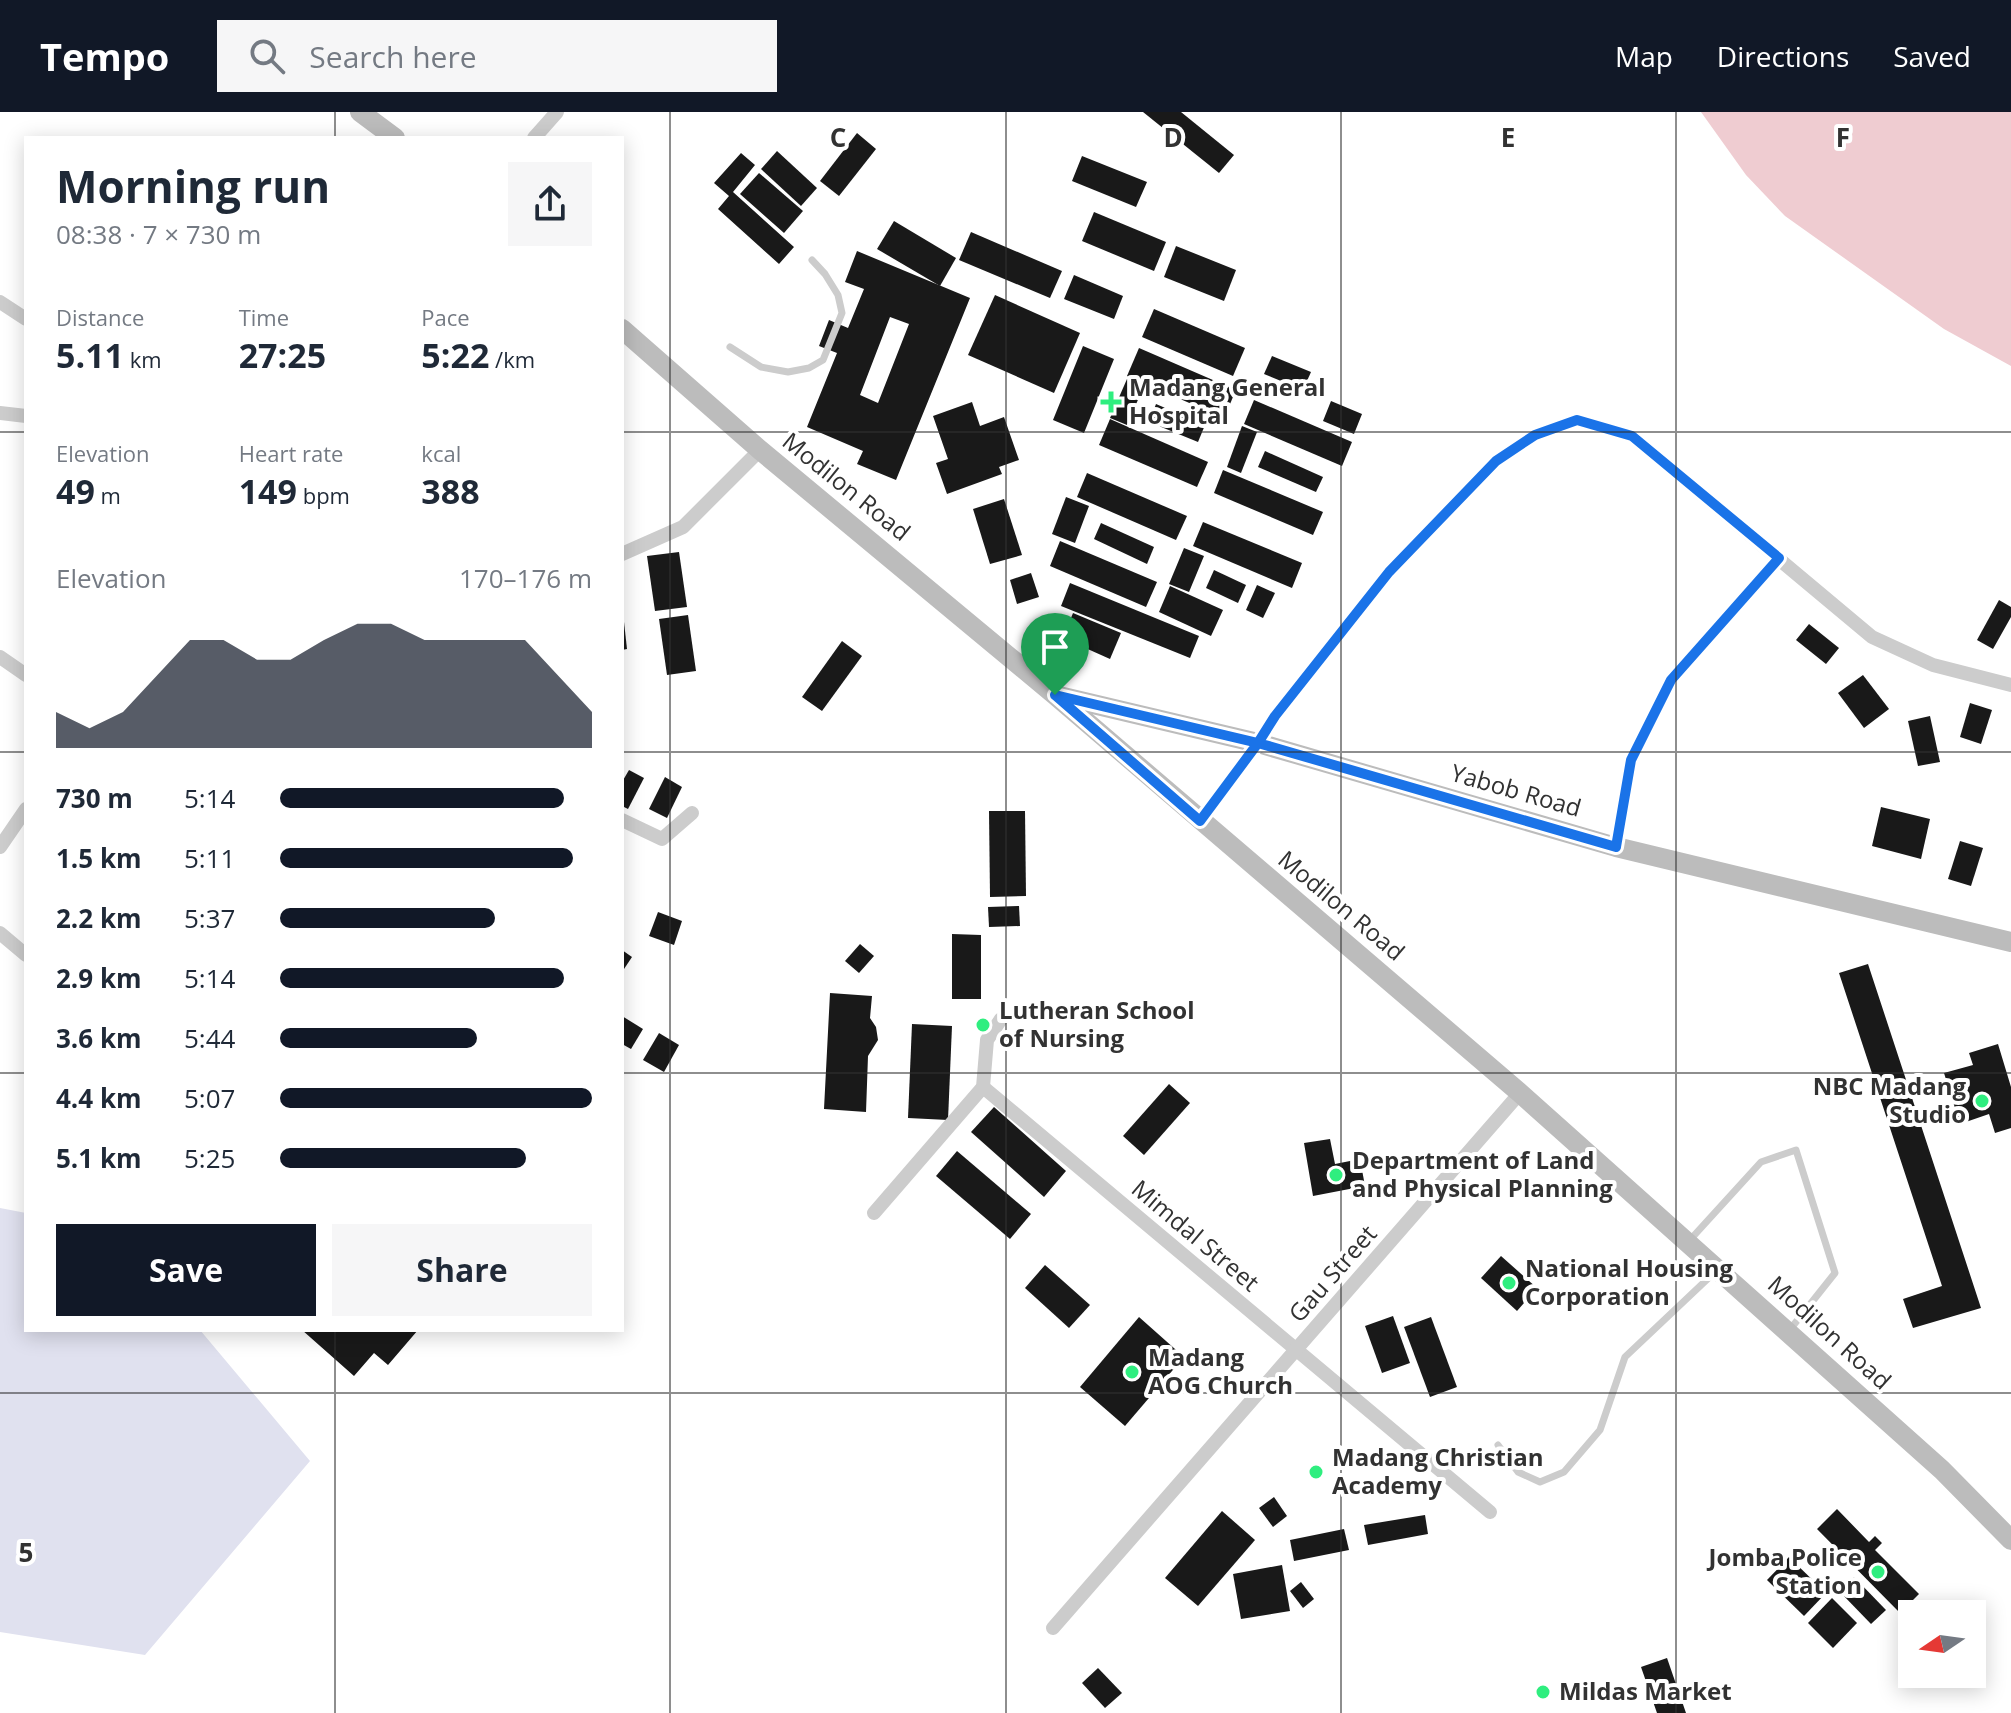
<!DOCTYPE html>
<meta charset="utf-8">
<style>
:root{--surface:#fff;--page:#f6f6f7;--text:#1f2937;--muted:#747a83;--accent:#111827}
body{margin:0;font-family:"Open Sans",sans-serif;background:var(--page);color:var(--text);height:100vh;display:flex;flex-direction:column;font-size:30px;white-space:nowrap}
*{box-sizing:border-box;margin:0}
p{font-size:26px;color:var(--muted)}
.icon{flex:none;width:44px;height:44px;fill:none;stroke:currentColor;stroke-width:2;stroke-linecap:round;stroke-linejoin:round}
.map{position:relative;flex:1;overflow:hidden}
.sheet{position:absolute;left:24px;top:24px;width:600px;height:1196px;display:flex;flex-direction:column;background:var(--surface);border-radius:0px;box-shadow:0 4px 20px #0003}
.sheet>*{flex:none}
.needle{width:52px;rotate:257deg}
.buttons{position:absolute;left:1898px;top:1488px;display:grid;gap:16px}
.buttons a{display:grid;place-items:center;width:88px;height:88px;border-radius:0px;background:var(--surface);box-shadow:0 4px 20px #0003;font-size:40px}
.pin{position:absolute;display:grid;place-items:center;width:68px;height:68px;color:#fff;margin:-82px -34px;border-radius:50% 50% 50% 0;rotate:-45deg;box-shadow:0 0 8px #0007}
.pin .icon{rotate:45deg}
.round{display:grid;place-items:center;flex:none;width:84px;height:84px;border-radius:0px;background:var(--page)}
.head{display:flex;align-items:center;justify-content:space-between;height:136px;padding:0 32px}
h1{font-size:44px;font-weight:700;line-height:60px}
.figures{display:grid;grid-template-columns:repeat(3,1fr);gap:12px;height:136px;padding:8px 32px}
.figures div{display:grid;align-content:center}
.figures b{font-size:34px;font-weight:700}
.figures small{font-size:22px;font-weight:400}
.figures p{font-size:22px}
.chart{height:224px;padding:16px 32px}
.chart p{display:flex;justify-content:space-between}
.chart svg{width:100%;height:144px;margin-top:8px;fill:var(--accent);opacity:.7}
.cta{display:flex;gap:16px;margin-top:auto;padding:16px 32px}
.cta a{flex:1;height:92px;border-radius:0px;background:var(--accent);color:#fff;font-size:32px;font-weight:700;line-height:92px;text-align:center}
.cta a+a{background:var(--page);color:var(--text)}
ul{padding:0 32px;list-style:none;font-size:26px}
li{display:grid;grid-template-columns:128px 96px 1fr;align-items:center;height:60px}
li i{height:20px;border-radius:10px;background:var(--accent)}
header{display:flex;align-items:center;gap:48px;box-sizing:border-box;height:112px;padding:0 40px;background:var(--accent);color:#fff}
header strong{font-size:38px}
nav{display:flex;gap:44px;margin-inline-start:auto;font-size:28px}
.search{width:560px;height:72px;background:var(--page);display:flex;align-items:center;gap:20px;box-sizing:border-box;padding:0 28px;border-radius:0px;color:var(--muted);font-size:30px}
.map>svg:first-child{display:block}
.green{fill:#e0e1ef}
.water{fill:#efccd1}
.building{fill:#191919;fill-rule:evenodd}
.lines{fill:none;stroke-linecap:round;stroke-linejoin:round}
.lane{stroke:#ccc;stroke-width:7}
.street{stroke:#ccc;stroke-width:14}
.secondary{stroke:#bcbcbc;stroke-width:20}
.route-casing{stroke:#fff;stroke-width:16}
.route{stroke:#1a73e8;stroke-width:10}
.grid{fill:none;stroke:#323232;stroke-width:2;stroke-opacity:0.55}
.poi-dot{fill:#2fee7f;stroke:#fff;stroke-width:3}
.labels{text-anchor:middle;stroke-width:8;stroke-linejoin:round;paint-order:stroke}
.poi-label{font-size:24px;font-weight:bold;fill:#323232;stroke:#fff;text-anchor:start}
.street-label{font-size:24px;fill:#323232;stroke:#fff}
.grid-label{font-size:26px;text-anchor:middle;font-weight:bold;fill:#323232;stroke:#fff;stroke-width:8;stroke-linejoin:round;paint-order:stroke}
</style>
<header>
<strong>Tempo</strong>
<div class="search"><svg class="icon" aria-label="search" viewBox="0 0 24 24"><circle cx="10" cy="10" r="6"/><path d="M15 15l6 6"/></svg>Search here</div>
<nav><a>Map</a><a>Directions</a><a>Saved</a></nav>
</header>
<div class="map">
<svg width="2011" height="1601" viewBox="0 0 2011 1601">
<rect width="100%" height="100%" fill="#fff"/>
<!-- green -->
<path class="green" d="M 0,1096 L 26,1101 L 26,1218 L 200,1218 L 310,1349 L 145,1543 L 0,1520 Z"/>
<!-- water -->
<path class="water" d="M 1701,0 L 2011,0 L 2011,254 L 1944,217 L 1785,104 L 1746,63 Z"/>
<!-- building -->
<g class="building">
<path d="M 1143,0 L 1181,0 L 1234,43 L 1219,61 Z"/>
<path d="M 857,21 L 876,37 L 839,84 L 820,69 Z"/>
<path d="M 777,39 L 817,76 L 801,94 L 761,57 Z"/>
<path d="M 741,41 L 755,53 L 733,80 L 794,135 L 779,152 L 718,97 L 729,84 L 714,71 Z"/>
<path d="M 1082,44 L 1147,70 L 1136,95 L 1072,69 Z"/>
<path d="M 759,61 L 803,99 L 784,121 L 740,82 Z"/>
<path d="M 1094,100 L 1166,130 L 1154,159 L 1082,129 Z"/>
<path d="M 894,109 L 956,146 L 940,174 L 877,137 Z"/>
<path d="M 971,120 L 1062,159 L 1050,186 L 959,148 Z"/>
<path d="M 1176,134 L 1236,158 L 1224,189 L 1164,165 Z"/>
<path d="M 857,139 L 970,186 L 896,368 L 857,352 L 863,339 L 807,315 L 837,241 L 819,234 L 829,208 L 848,216 L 864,177 L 845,170 ZM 890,205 L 909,212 L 878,291 L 860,283 Z"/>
<path d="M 1074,163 L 1123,184 L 1114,207 L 1064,187 Z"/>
<path d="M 995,183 L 1080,221 L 1054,281 L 968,243 Z"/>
<path d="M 1154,197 L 1245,236 L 1233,264 L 1142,225 Z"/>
<path d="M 1083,234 L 1114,247 L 1084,321 L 1053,308 Z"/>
<path d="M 1139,236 L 1236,278 L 1224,306 L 1127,264 Z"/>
<path d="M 1272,244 L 1311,260 L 1303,278 L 1264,262 Z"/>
<path d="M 1127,267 L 1144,274 L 1127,313 L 1110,306 Z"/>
<path d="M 1254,288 L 1352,330 L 1342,354 L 1244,312 Z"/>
<path d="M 1331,289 L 1362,302 L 1354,322 L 1323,309 Z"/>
<path d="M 972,290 L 980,314 L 1004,305 L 1019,348 L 999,355 L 1002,362 L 947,382 L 936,351 L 948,347 L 933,304 Z"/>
<path d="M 1156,292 L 1205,313 L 1198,330 L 1149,310 Z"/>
<path d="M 1110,307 L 1208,350 L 1197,375 L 1099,333 Z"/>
<path d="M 1242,314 L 1257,320 L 1241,361 L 1227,355 Z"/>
<path d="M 1265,339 L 1323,365 L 1316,380 L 1258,355 Z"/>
<path d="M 1223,358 L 1323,400 L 1313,423 L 1214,381 Z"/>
<path d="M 1087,361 L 1187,404 L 1176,428 L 1077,385 Z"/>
<path d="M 1066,385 L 1089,394 L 1075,431 L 1052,422 Z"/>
<path d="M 1004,387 L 1022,443 L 990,452 L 973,397 Z"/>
<path d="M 1203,410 L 1302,451 L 1292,476 L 1193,434 Z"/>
<path d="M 1101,411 L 1154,435 L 1147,452 L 1094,427 Z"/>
<path d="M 1060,429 L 1157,470 L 1146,495 L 1050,454 Z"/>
<path d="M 1184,436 L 1204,444 L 1189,480 L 1169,472 Z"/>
<path d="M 679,440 L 687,495 L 655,499 L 647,444 Z"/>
<path d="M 1214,458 L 1246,473 L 1238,491 L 1206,476 Z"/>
<path d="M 1031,461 L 1039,485 L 1017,492 L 1010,468 Z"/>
<path d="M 1070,471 L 1199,524 L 1190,546 L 1061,494 Z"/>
<path d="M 1257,473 L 1275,481 L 1263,506 L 1246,498 Z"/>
<path d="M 1170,474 L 1223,498 L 1211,524 L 1159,500 Z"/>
<path d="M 1999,488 L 2011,495 L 2011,505 L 1993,537 L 1977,528 Z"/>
<path d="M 1073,501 L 1121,521 L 1110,547 L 1063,526 Z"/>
<path d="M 688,503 L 696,559 L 667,563 L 659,507 Z"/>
<path d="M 624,510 L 627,537 L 622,538 L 622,511 Z"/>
<path d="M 1809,512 L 1839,536 L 1826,552 L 1796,528 Z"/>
<path d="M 842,529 L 862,544 L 822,599 L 802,585 Z"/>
<path d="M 1863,563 L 1889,597 L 1864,616 L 1838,581 Z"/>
<path d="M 1970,591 L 1992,598 L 1981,632 L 1960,625 Z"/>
<path d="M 1930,604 L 1940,650 L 1918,654 L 1908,609 Z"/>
<path d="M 629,658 L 644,666 L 628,697 L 622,694 L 622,670 Z"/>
<path d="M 665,665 L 682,675 L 667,706 L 649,697 Z"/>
<path d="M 1881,695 L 1930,707 L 1921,747 L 1872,734 Z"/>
<path d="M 989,699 L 1025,699 L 1026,784 L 990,785 Z"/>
<path d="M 1960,729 L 1983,736 L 1971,774 L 1948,767 Z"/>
<path d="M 1019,794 L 1020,814 L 989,815 L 988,795 Z"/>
<path d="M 658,800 L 682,809 L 674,833 L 649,824 Z"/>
<path d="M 952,822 L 981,823 L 981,887 L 952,887 Z"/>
<path d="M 860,832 L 874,844 L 859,861 L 845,849 Z"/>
<path d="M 622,838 L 632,845 L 622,860 Z"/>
<path d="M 1868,852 L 1981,1196 L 1913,1216 L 1903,1187 L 1942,1174 L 1839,861 Z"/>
<path d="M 830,881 L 872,884 L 870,906 L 876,915 L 878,928 L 868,944 L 866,1000 L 824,997 Z"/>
<path d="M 622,904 L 643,917 L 631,937 L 622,932 Z"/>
<path d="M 912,912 L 952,914 L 948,1008 L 908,1006 Z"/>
<path d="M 659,921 L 679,933 L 664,960 L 643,948 Z"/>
<path d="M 1998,932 L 2011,975 L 2011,1016 L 1995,1021 L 1989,1002 L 1960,1012 L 1944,961 L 1973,953 L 1969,941 Z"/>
<path d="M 1169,972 L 1190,991 L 1144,1043 L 1123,1024 Z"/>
<path d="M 994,995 L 1066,1059 L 1044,1085 L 971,1020 Z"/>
<path d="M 1330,1027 L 1335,1052 L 1360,1047 L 1365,1074 L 1313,1084 L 1304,1031 Z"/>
<path d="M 957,1039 L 1031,1102 L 1010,1127 L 936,1064 Z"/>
<path d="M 1501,1144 L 1537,1176 L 1517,1199 L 1481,1166 Z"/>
<path d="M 1045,1153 L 1090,1193 L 1069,1216 L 1025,1176 Z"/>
<path d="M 1393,1204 L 1410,1251 L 1382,1261 L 1365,1214 Z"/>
<path d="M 1139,1205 L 1184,1245 L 1125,1314 L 1080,1275 Z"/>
<path d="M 1431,1205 L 1457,1275 L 1430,1285 L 1404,1215 Z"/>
<path d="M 302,1218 L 418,1218 L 388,1253 L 374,1241 L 354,1264 Z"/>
<path d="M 1274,1385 L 1287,1404 L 1273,1415 L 1259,1396 Z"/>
<path d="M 1837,1397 L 1869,1430 L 1875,1424 L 1882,1431 L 1875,1438 L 1919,1482 L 1900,1501 L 1817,1417 Z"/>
<path d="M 1222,1399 L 1255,1428 L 1198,1494 L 1165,1466 Z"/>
<path d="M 1425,1403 L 1428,1422 L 1368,1433 L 1364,1413 Z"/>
<path d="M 1344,1417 L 1349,1438 L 1294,1449 L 1290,1428 Z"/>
<path d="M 1789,1445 L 1826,1481 L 1804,1504 L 1767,1468 Z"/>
<path d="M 1282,1453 L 1290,1499 L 1241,1507 L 1233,1462 Z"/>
<path d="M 1854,1465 L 1886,1498 L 1871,1512 L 1840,1480 Z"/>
<path d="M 1301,1470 L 1314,1487 L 1303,1496 L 1290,1479 Z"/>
<path d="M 1832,1486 L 1857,1511 L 1833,1536 L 1808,1511 Z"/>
<path d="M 1667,1546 L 1686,1601 L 1657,1601 L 1641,1555 Z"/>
<path d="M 1098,1556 L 1122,1581 L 1105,1596 L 1082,1571 Z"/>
</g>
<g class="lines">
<!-- lane -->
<g class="lane">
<path d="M 730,235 L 761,255 L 788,260 L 809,256 L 823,248 L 842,201 L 838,183 L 825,162 L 812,148"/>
<path d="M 1689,1129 L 1761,1050 L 1796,1038 L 1835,1161 L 1788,1220"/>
<path d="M 1498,1333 L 1518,1360 L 1540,1370 L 1564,1360 L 1600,1318 L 1625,1245 L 1716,1159"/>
</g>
<!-- street -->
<g class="street">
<path d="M 534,26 L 557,0"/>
<path d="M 0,190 L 26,207"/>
<path d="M 0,301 L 26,304"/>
<path d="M 622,442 L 683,415 L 760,338"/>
<path d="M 0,545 L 26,563"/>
<path d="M 622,708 L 662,727 L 692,701"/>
<path d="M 1200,709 L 1258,631 L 1275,604 L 1389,460 L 1496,349 L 1535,323 L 1577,308 L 1632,324 L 1872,525 L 1933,553 L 2011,573"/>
<path d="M 0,735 L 26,697"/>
<path d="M 1616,735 L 1631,648 L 1671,568 L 1779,446"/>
<path d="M 0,821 L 26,843"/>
<path d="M 983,975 L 1490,1400"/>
<path d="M 874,1101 L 983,975 L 987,928 L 1001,907"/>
<path d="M 1053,1516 L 1520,981"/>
</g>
<!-- secondary -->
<g class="secondary">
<path d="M 360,0 L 395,26"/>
<path d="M 622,217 L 760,338 L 1055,583 L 1520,981 L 1942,1358 L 2011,1428"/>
<path d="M 1059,584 L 1258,631 L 1616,735 L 2011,830"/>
</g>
</g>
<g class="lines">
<!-- route casing -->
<g class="route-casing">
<path id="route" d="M 1055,583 L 1200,709 L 1258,631 L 1616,735 L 1631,648 L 1671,568 L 1779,446 L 1632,324 L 1577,308 L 1535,323 L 1496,349 L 1389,460 L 1275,604 L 1258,631 L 1055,583"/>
</g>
<!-- route -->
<use href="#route" class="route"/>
</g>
<!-- grid -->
<path class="grid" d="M 335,0 L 335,26M 670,0 L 670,1601M 1006,0 L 1006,1601M 1341,0 L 1341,1601M 1676,0 L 1676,1601M 0,320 L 26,320M 622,320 L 2011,320M 0,640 L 26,640M 622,640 L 2011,640M 0,961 L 26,961M 622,961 L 2011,961M 335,1218 L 335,1601M 0,1281 L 2011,1281"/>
<!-- markers -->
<g class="poi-dot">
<path d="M1107 278h8v8h8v8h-8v8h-8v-8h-8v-8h8z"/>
<circle cx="983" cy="913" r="8"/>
<circle cx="1982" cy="989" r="8"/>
<circle cx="1336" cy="1063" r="8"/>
<circle cx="1509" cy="1171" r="8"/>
<circle cx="1132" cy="1260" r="8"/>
<circle cx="1316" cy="1360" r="8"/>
<circle cx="1878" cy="1460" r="8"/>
<circle cx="1543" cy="1580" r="8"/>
</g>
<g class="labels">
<!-- poi labels -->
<g class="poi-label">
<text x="1129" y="284">Madang General<tspan x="1129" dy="28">Hospital</tspan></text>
<text x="999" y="907">Lutheran School<tspan x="999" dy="28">of Nursing</tspan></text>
<text x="1966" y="983" text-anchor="end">NBC Madang<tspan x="1966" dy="28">Studio</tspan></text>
<text x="1352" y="1057">Department of Land<tspan x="1352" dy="28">and Physical Planning</tspan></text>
<text x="1525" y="1165">National Housing<tspan x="1525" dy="28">Corporation</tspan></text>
<text x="1148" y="1254">Madang<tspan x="1148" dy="28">AOG Church</tspan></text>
<text x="1332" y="1354">Madang Christian<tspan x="1332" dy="28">Academy</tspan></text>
<text x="1862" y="1454" text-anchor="end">Jomba Police<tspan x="1862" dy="28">Station</tspan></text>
<text x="1559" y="1588">Mildas Market</text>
</g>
<!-- street labels -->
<g class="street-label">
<text transform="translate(846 375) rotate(39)" y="8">Modilon Road</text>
<text transform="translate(1516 679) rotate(16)" y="8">Yabob Road</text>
<text transform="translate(1341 794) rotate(40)" y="8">Modilon Road</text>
<text transform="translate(1195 1124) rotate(40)" y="8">Mimdal Street</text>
<text transform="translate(1333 1162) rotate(-49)" y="8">Gau Street</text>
<text transform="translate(1829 1221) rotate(42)" y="8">Modilon Road</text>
</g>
</g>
<g class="grid-label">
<text x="838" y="35">C</text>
<text x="1173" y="35">D</text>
<text x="1508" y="35">E</text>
<text x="1843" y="35">F</text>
<text x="26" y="1450">5</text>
</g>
</svg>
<div class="buttons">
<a><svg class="needle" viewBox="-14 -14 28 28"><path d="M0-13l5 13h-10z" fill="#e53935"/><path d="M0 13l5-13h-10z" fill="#747a83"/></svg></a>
</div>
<div class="pin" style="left:1055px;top:583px;background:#1e9e55"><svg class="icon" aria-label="arrive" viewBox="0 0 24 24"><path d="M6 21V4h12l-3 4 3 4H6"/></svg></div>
<section class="sheet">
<div class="head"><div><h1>Morning run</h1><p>08:38 · 7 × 730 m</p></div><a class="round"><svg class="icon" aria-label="share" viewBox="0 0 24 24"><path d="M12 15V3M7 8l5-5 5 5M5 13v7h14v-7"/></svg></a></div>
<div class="figures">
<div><p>Distance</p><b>5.11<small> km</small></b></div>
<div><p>Time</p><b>27:25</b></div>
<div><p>Pace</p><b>5:22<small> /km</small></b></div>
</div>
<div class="figures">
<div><p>Elevation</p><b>49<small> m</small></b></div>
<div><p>Heart rate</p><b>149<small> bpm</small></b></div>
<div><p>kcal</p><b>388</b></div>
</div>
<div class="chart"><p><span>Elevation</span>170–176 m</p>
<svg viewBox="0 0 160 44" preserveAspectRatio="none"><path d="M0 44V33L10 38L20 33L30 22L40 11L50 11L60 17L70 17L80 11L90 6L100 6L110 11L120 11L130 11L140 11L150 22L160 33V44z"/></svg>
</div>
<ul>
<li><b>730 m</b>5:14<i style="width:91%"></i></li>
<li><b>1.5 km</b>5:11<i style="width:94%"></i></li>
<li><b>2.2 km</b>5:37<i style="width:69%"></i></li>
<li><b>2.9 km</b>5:14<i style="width:91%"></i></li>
<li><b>3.6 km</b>5:44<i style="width:63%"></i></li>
<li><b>4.4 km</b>5:07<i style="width:100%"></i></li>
<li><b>5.1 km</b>5:25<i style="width:79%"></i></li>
</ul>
<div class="cta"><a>Save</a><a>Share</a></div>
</section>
</div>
